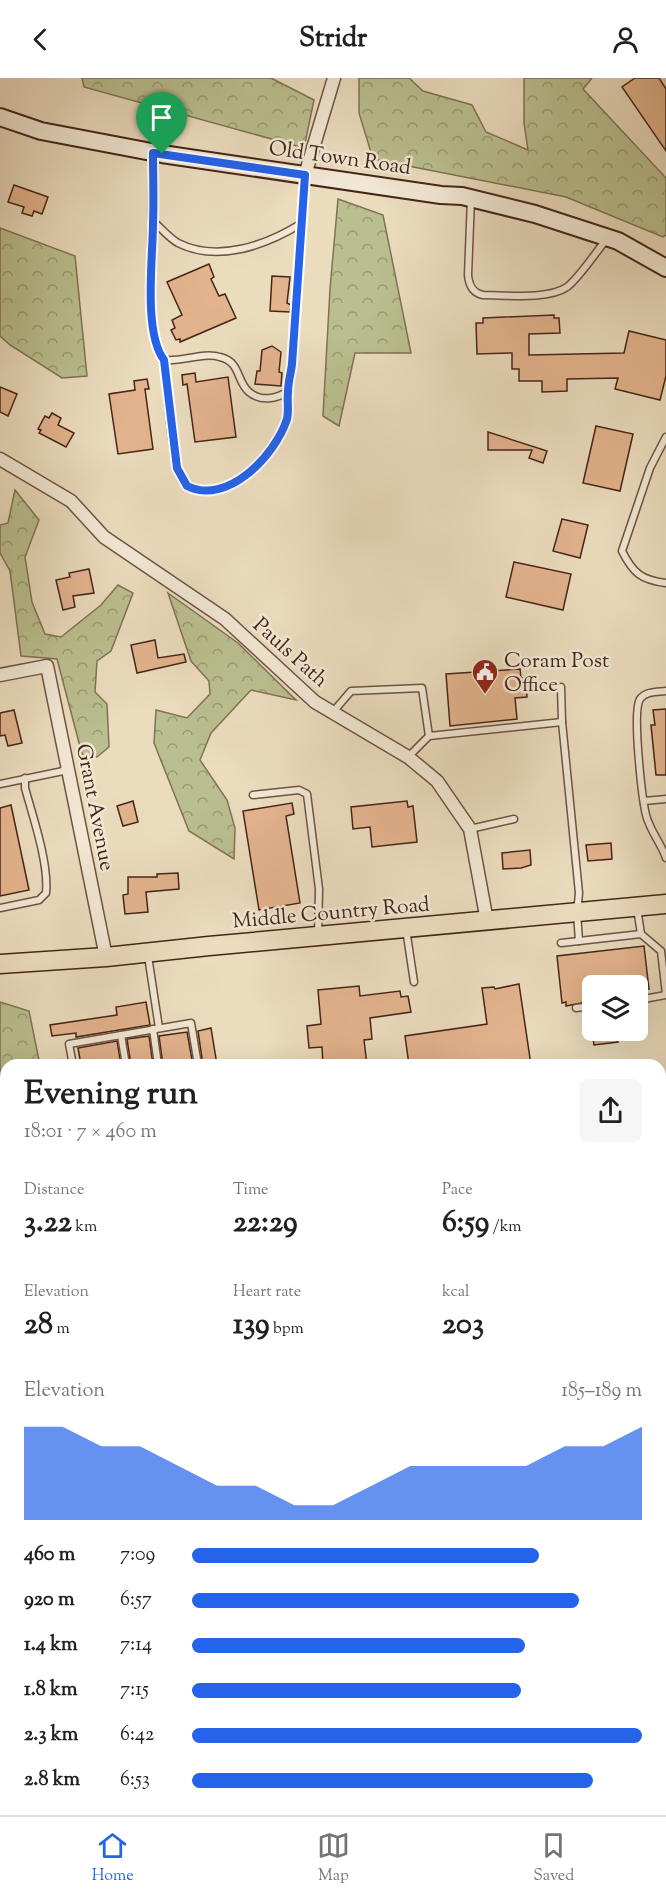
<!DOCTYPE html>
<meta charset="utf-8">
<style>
:root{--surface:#fff;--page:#f6f6f6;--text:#202124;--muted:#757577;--line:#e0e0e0;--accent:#2563eb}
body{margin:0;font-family:"Sorts Mill Goudy",serif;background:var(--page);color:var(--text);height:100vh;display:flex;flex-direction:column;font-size:22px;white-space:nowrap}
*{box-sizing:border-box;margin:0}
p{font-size:20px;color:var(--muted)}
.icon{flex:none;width:33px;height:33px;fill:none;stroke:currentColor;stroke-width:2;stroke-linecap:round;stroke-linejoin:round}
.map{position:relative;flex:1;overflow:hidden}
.panel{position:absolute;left:0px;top:981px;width:666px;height:756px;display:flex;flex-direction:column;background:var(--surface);border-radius:18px 18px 0 0;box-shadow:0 6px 24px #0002}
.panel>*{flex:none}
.tools{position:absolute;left:582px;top:897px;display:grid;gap:12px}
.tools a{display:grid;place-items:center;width:66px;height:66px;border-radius:9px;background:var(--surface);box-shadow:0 6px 24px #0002;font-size:30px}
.pin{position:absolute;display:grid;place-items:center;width:51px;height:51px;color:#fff;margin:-62px -26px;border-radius:50% 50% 50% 0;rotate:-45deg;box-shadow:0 0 6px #0007}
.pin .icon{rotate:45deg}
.round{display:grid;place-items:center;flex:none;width:63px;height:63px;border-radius:9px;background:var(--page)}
.overview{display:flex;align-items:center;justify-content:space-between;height:102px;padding:0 24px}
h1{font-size:33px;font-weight:800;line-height:45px}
.metrics{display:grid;grid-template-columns:repeat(3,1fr);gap:9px;height:102px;padding:6px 24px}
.metrics div{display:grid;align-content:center}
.metrics b{font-size:30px;font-weight:800}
.metrics small{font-size:16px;font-weight:400}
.metrics p{font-size:16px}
.chart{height:168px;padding:12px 24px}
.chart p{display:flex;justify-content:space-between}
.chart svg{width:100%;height:108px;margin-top:6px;fill:var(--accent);opacity:.7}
ul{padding:0 24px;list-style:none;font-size:20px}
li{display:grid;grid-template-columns:96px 72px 1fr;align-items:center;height:45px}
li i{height:15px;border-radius:8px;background:var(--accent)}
header{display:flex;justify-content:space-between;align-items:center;height:78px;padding:0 24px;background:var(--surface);font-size:27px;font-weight:800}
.tab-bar{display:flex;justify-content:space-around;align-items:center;height:84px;border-top:2px solid var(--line);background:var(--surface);font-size:16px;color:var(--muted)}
.tab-bar a{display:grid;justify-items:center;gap:3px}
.tab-bar .on{color:var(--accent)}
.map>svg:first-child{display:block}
.forest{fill:url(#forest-crowns);stroke:#807254;stroke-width:1.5}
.building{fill:#e3b38d;stroke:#45251a;stroke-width:1.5}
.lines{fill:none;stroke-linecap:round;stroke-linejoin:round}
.lane-casing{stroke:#6e5343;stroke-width:9}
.street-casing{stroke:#6e5343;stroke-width:15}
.secondary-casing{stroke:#45251a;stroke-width:20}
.primary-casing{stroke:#45251a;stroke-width:21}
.lane{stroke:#f2e8d5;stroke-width:6}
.street{stroke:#f2e8d5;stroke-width:12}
.secondary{stroke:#f2e8d5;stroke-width:16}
.primary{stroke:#ebdcbe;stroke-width:18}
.route-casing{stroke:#fff;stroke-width:12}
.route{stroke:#2563eb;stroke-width:8}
.labels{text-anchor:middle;stroke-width:5;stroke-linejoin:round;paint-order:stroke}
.street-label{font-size:21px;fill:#45251a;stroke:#f2e8d5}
.poi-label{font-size:21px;fill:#45251a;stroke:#f2e8d5;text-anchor:start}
</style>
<header><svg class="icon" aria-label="back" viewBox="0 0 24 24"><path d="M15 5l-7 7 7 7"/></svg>Stridr<svg class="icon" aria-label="person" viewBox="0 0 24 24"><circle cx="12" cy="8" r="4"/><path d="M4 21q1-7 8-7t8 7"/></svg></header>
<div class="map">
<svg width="666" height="1737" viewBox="0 0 666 1737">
<defs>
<pattern id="forest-crowns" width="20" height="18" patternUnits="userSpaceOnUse" patternTransform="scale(1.5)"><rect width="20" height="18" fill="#babf8f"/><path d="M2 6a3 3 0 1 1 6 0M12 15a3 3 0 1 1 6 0" fill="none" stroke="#999b74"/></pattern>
</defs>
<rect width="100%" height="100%" fill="#ebdcbe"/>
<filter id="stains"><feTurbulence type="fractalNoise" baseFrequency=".00333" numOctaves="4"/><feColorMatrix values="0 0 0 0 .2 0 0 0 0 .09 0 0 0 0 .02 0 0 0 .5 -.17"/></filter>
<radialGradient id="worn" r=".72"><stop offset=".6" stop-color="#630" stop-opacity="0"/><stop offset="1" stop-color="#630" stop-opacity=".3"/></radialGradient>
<!-- forest -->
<g class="forest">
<path d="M 82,0 L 271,0 L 314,22 L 304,70 L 84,9 Z"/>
<path d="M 359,0 L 409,0 L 423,13 L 472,27 L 486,54 L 528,72 L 524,45 L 524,0 L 592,0 L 583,11 L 666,100 L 666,157 L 663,159 L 566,119 L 373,81 L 359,35 Z"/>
<path d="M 338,121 L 383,137 L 411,275 L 355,275 L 339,348 L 323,338 L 330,211 Z"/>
<path d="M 0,150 L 75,178 L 87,298 L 62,300 L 10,267 L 0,258 Z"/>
<path d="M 15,412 L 39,442 L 25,479 L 32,524 L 45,556 L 61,559 L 101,527 L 118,507 L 133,515 L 111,573 L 97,583 L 95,614 L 107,626 L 109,669 L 97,679 L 82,676 L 57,581 L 21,578 L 10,493 L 0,475 L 0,447 L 8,445 Z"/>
<path d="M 168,515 L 238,565 L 296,622 L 251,612 L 211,655 L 200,682 L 227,722 L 235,750 L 234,781 L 189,753 L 154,665 L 156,632 L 187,640 L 210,616 L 209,603 L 191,583 Z"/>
<path d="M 0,924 L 29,933 L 40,987 L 6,987 L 6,1214 L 0,1216 Z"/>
<path d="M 201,1731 L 347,1731 L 330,1737 L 203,1737 Z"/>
</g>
<!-- building -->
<g class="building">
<path d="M 635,0 L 659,0 L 666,11 L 666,73 L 622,9 Z"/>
<path d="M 14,107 L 48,119 L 42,136 L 34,133 L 32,138 L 22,135 L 24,129 L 8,124 Z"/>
<path d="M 209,186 L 214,199 L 211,201 L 219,218 L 225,216 L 236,240 L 180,264 L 180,261 L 176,262 L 171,252 L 175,250 L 172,242 L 182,237 L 167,204 Z"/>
<path d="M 272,198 L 290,199 L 287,225 L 291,227 L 290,234 L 270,233 Z"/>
<path d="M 554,237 L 554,240 L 559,240 L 560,255 L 529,256 L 529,277 L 624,275 L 629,253 L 666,262 L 666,298 L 660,322 L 615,311 L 618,300 L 567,301 L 567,313 L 542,314 L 542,303 L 519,303 L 519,291 L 512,291 L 512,275 L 477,276 L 476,245 L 483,245 L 483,240 Z"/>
<path d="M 272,268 L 281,274 L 279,294 L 282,295 L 281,308 L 255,306 L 257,293 L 260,293 L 262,272 Z"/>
<path d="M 195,295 L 196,304 L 228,299 L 236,359 L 195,364 L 187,306 L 183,307 L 182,297 Z"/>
<path d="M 147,301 L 149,311 L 145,311 L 153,371 L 118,376 L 109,316 L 135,312 L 134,303 Z"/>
<path d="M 0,309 L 17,316 L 8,338 L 0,334 Z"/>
<path d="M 52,335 L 61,340 L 58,347 L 74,355 L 66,369 L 39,355 L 41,352 L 38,351 L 45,338 L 49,340 Z"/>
<path d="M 596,348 L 633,356 L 620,413 L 583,405 Z"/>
<path d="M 488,354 L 547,373 L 543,385 L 529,380 L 532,372 L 488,372 Z"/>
<path d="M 562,441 L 588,447 L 580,480 L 553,473 Z"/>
<path d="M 514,484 L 571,496 L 563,532 L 506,519 Z"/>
<path d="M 89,491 L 94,515 L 73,518 L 75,529 L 63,532 L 56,502 L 70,499 L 69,495 Z"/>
<path d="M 155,562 L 158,580 L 184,576 L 186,584 L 137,595 L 131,567 Z"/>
<path d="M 520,591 L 521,600 L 526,600 L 527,619 L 515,620 L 517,641 L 450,648 L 446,596 Z"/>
<path d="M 666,631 L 666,697 L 656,697 L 651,647 L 655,647 L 653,632 Z"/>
<path d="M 14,632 L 22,665 L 8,668 L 5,657 L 0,658 L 0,635 Z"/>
<path d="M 133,723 L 138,744 L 123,748 L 117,728 Z"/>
<path d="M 407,723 L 408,729 L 413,728 L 417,764 L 372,769 L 370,749 L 353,751 L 351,729 Z"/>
<path d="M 292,725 L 294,736 L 286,738 L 300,825 L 259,832 L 243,733 Z"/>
<path d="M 11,727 L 29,812 L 0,818 L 0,730 Z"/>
<path d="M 611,765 L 612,781 L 588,783 L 586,767 Z"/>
<path d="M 530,772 L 531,787 L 521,790 L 503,791 L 502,775 Z"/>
<path d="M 178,795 L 179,811 L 146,814 L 148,834 L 125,836 L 123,817 L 128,816 L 128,799 L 157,799 L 157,796 Z"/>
<path d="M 644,868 L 649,911 L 638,912 L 638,908 L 592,908 L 592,923 L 566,928 L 566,924 L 562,925 L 557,878 Z"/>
<path d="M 519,906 L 531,987 L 409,987 L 405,958 L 487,946 L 482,910 L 494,909 L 495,911 Z"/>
<path d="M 359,908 L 360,918 L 400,913 L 401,919 L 408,918 L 411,934 L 370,940 L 372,961 L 364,962 L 367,987 L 323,987 L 322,969 L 309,970 L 307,948 L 321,946 L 318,912 Z"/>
<path d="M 146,924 L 150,947 L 76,959 L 76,955 L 52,958 L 50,947 L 117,937 L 116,929 Z"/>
<path d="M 211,950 L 217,987 L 203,987 L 198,953 Z"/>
<path d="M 592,952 L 617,952 L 618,964 L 594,967 Z"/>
<path d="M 187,954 L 193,987 L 163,987 L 159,958 Z"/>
<path d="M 149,958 L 153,987 L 131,987 L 127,961 Z"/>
<path d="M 117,963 L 121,987 L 81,987 L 78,970 Z"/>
</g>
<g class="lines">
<!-- lane casing -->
<g class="lane-casing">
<g id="lane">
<path d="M 153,75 L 150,220 C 152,239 152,266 164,282 C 183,284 202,274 220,279 C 241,284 236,303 249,314 C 261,324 277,321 288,313 L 292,286 L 305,98"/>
<path d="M 471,121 L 468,197 C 469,208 473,215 483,217 C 506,217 548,222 567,209 C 579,200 596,174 606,162"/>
<path d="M 153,143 C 161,150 169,160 178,165 C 218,185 267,167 302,145"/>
<path d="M 164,282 C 167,307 171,386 183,403 C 187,409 192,411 198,412 C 233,420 279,372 287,340 C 289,332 288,321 288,313"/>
<path d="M 666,359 L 650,390 L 622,473 C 633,495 641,502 666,505"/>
<path d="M 561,609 L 562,644 L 579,815 L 577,835 L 579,863 L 641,856 L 661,873 L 666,916"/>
<path d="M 666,613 C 657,614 646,613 640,621 C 632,634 642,720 646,737 C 650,753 661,765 666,780"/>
<path d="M 333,634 L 351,613 L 422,610 L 429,658"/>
<path d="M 408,679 L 429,658 L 562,644"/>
<path d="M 0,706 L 68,692"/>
<path d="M 253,717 L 299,712 L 307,716 L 319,811 L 318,857"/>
<path d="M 644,723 L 666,721"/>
<path d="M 470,751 L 514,741"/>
<path d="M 0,830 L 39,822 L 46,815 C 49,786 33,739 25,710 L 25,700"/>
<path d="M 637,830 L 641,856"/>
<path d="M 406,851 L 414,904"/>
<path d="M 561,865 L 579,863"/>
<path d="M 148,878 L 159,950"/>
<path d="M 638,922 L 666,917"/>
<path d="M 576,930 L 592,928"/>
<path d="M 153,951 L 158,987"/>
<path d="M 121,957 L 126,987"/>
<path d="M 73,987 L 69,966 L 191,945 L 198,987"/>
<path d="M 660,1268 L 666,1270"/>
</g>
</g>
<!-- street casing -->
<g class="street-casing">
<g id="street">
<path d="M 305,97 L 334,0"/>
<path d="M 0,381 L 71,423 L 104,459 L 225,541 L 315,624 L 408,679 L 437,703 L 470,751 L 487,843"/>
<path d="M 0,597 L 47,588 L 106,879"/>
<path d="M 0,1349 L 6,1349"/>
<path d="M 0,1621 L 6,1621"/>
<path d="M 0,1708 L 6,1707"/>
<path d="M 152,1731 L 152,1737"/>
</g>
</g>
<!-- secondary casing -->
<g class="secondary-casing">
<g id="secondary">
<path d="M 0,39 L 41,53 L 162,76 L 441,117 L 462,118 L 535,136 L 618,163 L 666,190"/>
<path d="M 660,1621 L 666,1618"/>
<path d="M 411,1737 L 424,1731"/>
</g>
</g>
<!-- primary casing -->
<g class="primary-casing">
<path id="primary" d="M 0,886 L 106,879 L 209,868 L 666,826"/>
</g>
<!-- lane -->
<use href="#lane" class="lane"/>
<!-- street -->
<use href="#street" class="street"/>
<!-- secondary -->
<use href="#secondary" class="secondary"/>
<!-- primary -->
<use href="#primary" class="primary"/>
</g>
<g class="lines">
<!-- route casing -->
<g class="route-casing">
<path id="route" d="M 153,75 L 305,97 L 292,286 C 291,295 288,304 288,314 C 287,322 289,333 287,341 C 275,378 227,428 187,408 L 177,390 L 164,282 C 143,254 153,179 153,145 C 154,121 153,98 153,75 Z"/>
</g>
<!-- route -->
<use href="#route" class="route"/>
</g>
<!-- icons -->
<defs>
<g id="civic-pin" transform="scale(1.35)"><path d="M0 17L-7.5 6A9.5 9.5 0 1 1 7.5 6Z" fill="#8f2418" stroke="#f2e8d5"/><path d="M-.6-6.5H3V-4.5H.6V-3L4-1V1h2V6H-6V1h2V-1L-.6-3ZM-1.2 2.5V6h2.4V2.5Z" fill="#fff"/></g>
</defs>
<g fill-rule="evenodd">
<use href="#civic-pin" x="485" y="594"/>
</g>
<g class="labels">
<!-- street labels -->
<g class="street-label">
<text transform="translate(340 79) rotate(8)" y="7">Old Town Road</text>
<text transform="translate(291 574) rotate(42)" y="7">Pauls Path</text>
<text transform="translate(96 729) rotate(79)" y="7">Grant Avenue</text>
<text transform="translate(331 834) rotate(-5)" y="7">Middle Country Road</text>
</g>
<!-- poi labels -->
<g class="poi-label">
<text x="504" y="589">Coram Post<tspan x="504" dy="24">Office</tspan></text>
</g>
</g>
<rect width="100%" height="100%" filter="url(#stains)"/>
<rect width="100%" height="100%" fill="url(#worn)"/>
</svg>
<div class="tools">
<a><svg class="icon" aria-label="layers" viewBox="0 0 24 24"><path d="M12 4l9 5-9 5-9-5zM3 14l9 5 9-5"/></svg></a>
</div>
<div class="pin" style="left:162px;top:76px;background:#1e9e55"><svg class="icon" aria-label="arrive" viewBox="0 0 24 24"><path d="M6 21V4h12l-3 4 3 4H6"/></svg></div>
<section class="panel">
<div class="overview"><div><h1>Evening run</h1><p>18:01 · 7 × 460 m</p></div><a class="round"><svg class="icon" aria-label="share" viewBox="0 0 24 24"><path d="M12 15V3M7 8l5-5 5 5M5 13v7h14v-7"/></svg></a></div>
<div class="metrics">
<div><p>Distance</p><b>3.22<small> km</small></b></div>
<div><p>Time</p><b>22:29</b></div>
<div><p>Pace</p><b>6:59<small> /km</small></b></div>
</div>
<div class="metrics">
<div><p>Elevation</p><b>28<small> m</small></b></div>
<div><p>Heart rate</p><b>139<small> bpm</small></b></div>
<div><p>kcal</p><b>203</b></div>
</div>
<div class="chart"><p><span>Elevation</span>185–189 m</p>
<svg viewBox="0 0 160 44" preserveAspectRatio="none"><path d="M0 44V6L10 6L20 14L30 14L40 22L50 30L60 30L70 38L80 38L90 30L100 22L110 22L120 22L130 22L140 14L150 14L160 6V44z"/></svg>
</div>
<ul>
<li><b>460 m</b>7:09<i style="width:77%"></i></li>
<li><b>920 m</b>6:57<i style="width:86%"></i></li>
<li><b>1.4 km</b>7:14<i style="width:74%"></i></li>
<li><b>1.8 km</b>7:15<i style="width:73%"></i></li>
<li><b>2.3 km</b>6:42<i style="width:100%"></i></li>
<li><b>2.8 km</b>6:53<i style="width:89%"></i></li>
</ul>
</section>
</div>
<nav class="tab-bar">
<a class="on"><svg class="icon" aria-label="home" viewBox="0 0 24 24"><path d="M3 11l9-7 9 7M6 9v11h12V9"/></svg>Home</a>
<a><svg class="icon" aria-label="map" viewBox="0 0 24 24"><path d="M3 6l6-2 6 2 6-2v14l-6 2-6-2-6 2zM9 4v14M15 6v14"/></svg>Map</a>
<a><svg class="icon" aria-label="saved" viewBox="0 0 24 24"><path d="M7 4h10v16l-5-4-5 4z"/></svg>Saved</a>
</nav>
